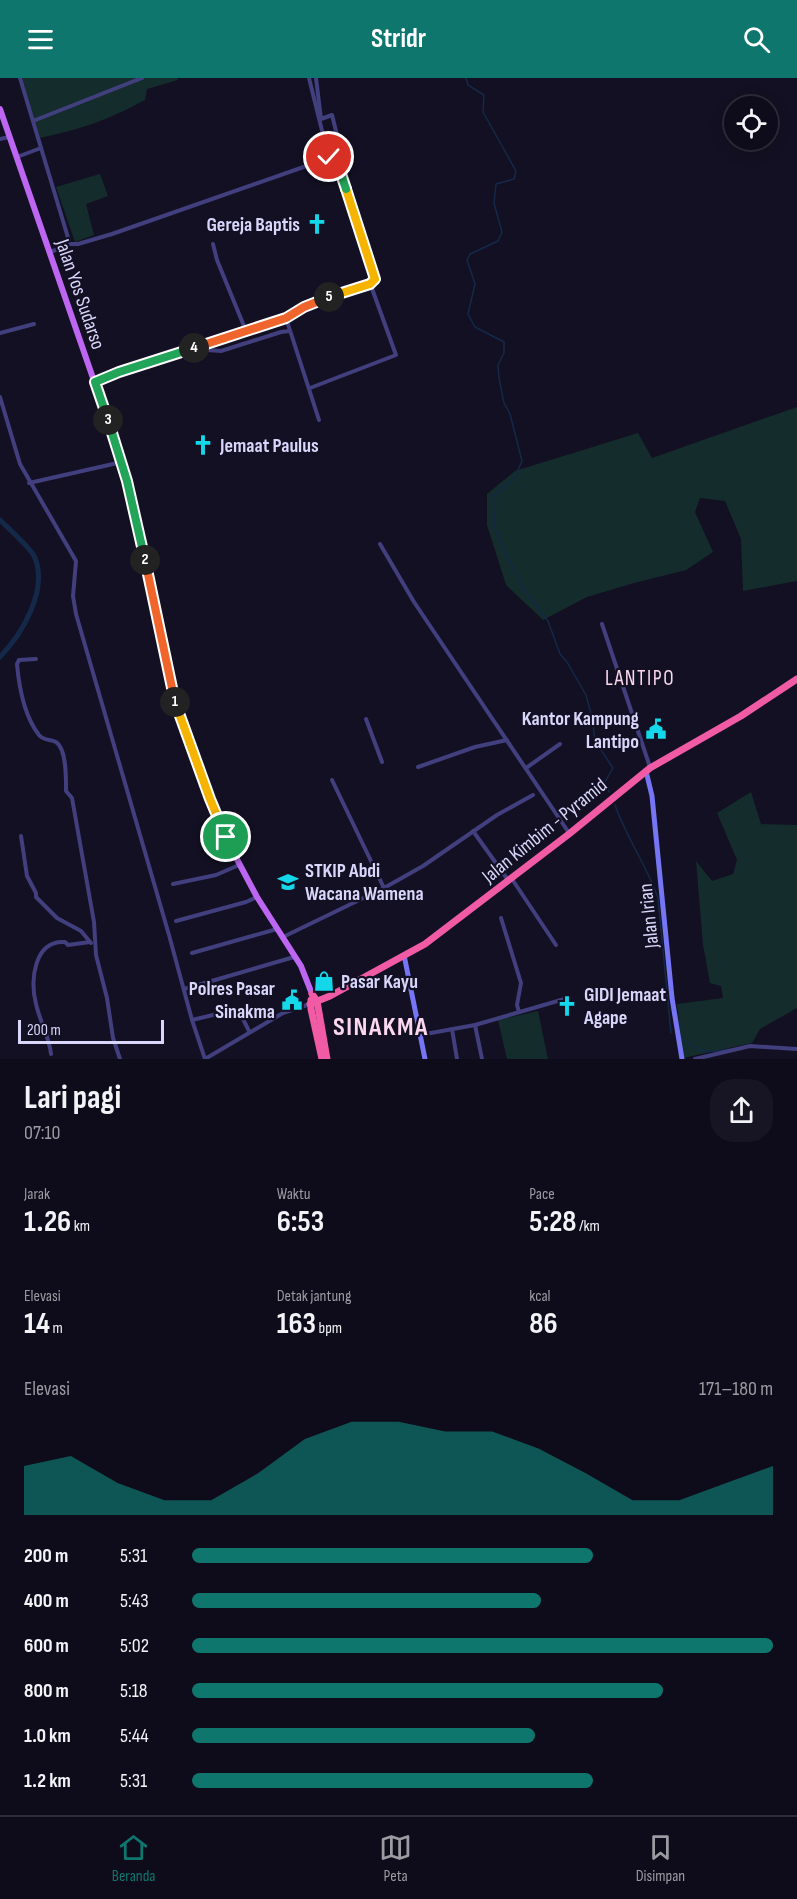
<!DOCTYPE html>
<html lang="id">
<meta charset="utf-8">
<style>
:root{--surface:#0e0c1a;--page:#171523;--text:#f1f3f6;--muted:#9b9ba2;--line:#2e2c39;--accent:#0f766e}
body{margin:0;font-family:"Sofia Sans Condensed",sans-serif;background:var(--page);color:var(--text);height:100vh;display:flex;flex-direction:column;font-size:22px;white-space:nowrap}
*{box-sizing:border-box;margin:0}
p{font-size:20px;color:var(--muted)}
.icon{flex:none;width:33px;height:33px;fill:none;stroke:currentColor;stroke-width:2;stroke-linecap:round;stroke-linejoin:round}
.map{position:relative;height:981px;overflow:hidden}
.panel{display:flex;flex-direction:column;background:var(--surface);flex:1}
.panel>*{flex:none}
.fabs{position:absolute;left:724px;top:18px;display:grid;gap:12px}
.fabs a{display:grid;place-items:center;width:54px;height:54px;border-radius:50%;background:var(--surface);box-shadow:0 3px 15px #0003,0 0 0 2px var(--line);font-size:30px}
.scale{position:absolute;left:18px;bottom:15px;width:146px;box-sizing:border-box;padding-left:6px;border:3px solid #d9d6fb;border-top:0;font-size:16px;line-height:21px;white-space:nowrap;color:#d9d6fb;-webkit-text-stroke:4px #131023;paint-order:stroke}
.pin{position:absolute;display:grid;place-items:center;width:51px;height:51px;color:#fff;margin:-26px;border:3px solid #fff;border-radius:50%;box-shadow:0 2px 6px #0007}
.km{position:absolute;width:30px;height:30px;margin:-15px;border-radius:50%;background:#222;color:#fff;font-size:16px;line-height:30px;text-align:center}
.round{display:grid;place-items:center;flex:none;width:63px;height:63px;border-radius:24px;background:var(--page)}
.head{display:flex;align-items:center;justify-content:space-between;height:102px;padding:0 24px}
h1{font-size:33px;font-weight:700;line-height:45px}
.metrics{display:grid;grid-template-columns:repeat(3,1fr);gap:9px;height:102px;padding:6px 24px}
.metrics div{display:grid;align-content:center}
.metrics b{font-size:30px;font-weight:700}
.metrics small{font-size:16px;font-weight:400}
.metrics p{font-size:16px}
.chart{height:168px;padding:12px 24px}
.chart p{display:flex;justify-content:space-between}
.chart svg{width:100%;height:108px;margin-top:6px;fill:var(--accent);opacity:.7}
ul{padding:0 24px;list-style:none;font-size:20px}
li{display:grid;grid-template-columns:96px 72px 1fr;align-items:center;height:45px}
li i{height:15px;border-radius:8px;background:var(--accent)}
header{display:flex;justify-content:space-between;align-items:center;height:78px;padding:0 24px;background:var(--accent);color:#fff;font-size:27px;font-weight:700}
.menu{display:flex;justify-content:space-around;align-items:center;height:84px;border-top:2px solid var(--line);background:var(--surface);font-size:16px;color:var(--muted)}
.menu a{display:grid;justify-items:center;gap:3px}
.menu .active{color:var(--accent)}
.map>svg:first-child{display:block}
.green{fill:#142c2b}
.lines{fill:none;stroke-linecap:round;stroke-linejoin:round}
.stream{stroke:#142949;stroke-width:1.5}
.canal{stroke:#142949;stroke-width:5}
.street{stroke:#413f7e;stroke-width:4}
.secondary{stroke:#7675f3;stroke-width:5}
.primary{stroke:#bc66f2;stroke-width:6}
.highway{stroke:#f15ba5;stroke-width:7}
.split-1-casing{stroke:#fff;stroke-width:12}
.split-2-casing{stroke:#fff;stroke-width:12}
.split-3-casing{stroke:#fff;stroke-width:12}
.split-4-casing{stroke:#fff;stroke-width:12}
.split-5-casing{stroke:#fff;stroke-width:12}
.split-6-casing{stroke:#fff;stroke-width:12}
.split-7-casing{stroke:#fff;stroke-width:12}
.split-1{stroke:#f5b400;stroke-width:8}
.split-2{stroke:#f0652b;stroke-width:8}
.split-3{stroke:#22a559;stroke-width:8}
.split-4{stroke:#22a559;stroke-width:8}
.split-5{stroke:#f0652b;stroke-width:8}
.split-6{stroke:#f5b400;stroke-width:8}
.split-7{stroke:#22a559;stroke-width:8}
.labels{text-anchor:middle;stroke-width:4.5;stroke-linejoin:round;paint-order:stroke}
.poi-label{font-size:20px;font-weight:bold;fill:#d9d6fb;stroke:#131023;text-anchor:start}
.street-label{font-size:20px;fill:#d9d6fb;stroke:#131023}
.neighbourhood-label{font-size:21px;letter-spacing:1.5px;fill:#fcd8ef;stroke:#131023}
.district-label{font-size:26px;font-weight:bold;letter-spacing:1.5px;fill:#fcd8ef;stroke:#131023}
</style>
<header><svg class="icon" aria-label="menu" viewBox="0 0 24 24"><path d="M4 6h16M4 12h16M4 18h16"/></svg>Stridr<svg class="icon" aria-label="search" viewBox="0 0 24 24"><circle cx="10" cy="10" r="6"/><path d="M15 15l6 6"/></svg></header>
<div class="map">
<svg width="797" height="981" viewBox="0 0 797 981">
<rect width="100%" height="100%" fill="#131023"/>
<!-- green -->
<g class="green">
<path d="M 22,0 L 177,0 L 178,2 L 147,11 L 145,22 C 108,42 82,51 40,60 Z"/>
<path d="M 100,96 L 108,118 L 86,126 L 94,157 L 75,164 L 56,109 Z"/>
<path d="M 797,329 L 797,503 L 743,513 L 741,461 L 725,423 L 700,420 L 695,434 L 713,474 L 686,492 L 634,505 L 587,519 L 543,542 L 506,507 L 487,447 L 487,416 L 515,393 L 638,355 L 652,380 Z"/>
<path d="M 751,714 L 761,746 L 797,747 L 797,930 L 760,951 L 752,965 L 683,980 L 677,926 L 723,920 L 721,908 L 710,905 L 703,867 L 696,783 L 712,803 L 733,796 L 737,782 L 717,735 Z"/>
<path d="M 538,933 L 548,981 L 507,981 L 498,942 Z"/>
</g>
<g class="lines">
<!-- stream -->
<g class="stream">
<path d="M 466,0 L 468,7 L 484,17 L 483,34 L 516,93 L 514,101 L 496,106 L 494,125 L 502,154 L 498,163 L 470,176 L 467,182 L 475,206 L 468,236 L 475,249 L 504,264 L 504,275 L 498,287 L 499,300 L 504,325 L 510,336 L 522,383 L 514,401 L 493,418 L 495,451 L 522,509 L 548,543 L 560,576 L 567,584 L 586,617 L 592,639 L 595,663 L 613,690 L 605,704 L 609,714"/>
<path d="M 615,727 C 626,759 647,788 658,820 L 671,955"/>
<path d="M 684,962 C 702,976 707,975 730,971"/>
</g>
<!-- canal -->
<path class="canal" d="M 0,442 C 8,450 32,471 35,480 C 48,513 22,556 0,579"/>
<!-- street -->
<g class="street">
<path d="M 20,0 L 69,163 L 67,168 L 50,174"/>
<path d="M 309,0 L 329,81"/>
<path d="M 33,43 L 142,0"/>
<path d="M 0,61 L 9,59"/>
<path d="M 17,79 L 41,70"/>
<path d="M 69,166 L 78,166 L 112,156 L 335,78 L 341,73 L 332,37 L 321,41 L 316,0"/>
<path d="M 213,166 L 217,182 L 246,253"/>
<path d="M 286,240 L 319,342"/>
<path d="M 0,255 L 34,246"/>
<path d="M 193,271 L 221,273 L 281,254 L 290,253"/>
<path d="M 95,304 L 119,294 L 286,240 L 311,225 L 372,205 L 375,201 L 375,196 L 335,78"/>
<path d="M 310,310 L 396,277 L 370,205"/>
<path d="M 0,319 L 20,386 L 76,483 L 73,518 L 76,536 L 169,857 L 192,942 L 205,981"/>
<path d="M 29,405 L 122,384"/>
<path d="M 380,466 L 414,524 L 569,755"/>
<path d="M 602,546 L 650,689"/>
<path d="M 36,581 L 19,582 L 17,586 C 19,609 25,639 39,657 C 44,663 50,661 56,664 C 67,671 66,702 66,713 L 72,720 L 94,844 L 96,877 L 107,920 L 113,960 L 120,981"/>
<path d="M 366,641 L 382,684"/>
<path d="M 418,689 L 475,669 L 507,662"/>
<path d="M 526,690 L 560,666"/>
<path d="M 332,702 L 384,810"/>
<path d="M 473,753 L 508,802"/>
<path d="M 21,758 L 27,798 L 36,815 L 36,819 L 57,840 L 81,853 L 91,865"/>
<path d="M 512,801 L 556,867"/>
<path d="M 173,806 L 216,797 L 239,787"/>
<path d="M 501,840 L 521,905 L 517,927 L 519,934"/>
<path d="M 176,843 L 246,824 L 257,819"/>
<path d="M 283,859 L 384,810 L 423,788 L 497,737 L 533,717"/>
<path d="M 192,875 L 277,851"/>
<path d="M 184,911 L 294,879"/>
<path d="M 192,942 L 238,931 L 249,953"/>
<path d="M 475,947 L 482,981"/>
<path d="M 452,951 L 457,981"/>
<path d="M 420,957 L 475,947 L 568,920"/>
<path d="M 51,976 C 49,958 40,944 36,926 C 30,902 34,862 65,864 L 68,867 L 90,864"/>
<path d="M 205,981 L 283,935 L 310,926"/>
<path d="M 695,981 L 750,968 L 797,971"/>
</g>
<!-- secondary -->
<g class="secondary">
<path d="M 646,693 L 652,718 L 672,920 L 682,981"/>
<path d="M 404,877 L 425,981"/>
</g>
<!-- primary -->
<path class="primary" d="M 0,31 L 122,384 L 140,458 L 170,604 L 183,651 L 210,721 L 231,770 L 257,819 L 301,888 L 312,916"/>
<!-- highway -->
<g class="highway">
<path d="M 312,916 L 317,923 L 327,981"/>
<path d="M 311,922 L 311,931 L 322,981"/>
<path d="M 310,926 L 330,918 L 425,866 L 569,756 L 650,690 L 741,638 L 797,601"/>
</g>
</g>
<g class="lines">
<!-- split-1 casing -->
<g class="split-1-casing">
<path id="split-1" d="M 175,624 L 210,721 L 226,759"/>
</g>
<!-- split-2 casing -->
<g class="split-2-casing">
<path id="split-2" d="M 145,482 L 175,624"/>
</g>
<!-- split-3 casing -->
<g class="split-3-casing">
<path id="split-3" d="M 108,342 L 127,403 L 145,482"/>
</g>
<!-- split-4 casing -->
<g class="split-4-casing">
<path id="split-4" d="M 108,342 L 95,304 L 119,294 L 194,270"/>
</g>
<!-- split-5 casing -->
<g class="split-5-casing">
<path id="split-5" d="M 194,270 L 286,240 L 304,229 L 329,219"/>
</g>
<!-- split-6 casing -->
<g class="split-6-casing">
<path id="split-6" d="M 329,219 L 370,206 L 375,201 L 346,111"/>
</g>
<!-- split-7 casing -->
<g class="split-7-casing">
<path id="split-7" d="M 329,79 L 329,81 L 335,78 L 346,111"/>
</g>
<!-- split-1 -->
<use href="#split-1" class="split-1"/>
<!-- split-2 -->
<use href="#split-2" class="split-2"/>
<!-- split-3 -->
<use href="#split-3" class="split-3"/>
<!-- split-4 -->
<use href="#split-4" class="split-4"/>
<!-- split-5 -->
<use href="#split-5" class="split-5"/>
<!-- split-6 -->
<use href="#split-6" class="split-6"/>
<!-- split-7 -->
<use href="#split-7" class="split-7"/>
</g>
<!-- icons -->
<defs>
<g id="church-bare" transform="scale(1.62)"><path d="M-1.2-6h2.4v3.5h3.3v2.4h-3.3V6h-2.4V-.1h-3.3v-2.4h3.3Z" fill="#14d7e9" stroke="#131023" stroke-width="2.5" paint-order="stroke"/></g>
<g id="civic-bare" transform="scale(1.62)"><path d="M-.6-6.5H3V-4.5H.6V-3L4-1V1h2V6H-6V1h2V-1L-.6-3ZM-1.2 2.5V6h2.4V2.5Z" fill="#14d7e9" stroke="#131023" stroke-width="2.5" paint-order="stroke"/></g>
<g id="university-bare" transform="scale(1.62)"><path d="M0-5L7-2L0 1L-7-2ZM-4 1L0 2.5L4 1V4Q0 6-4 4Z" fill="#14d7e9" stroke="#131023" stroke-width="2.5" paint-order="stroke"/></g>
<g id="shop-bare" transform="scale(1.62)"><path d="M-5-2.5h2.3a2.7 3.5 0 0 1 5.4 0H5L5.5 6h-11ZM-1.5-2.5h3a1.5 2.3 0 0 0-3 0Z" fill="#14d7e9" stroke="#131023" stroke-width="2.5" paint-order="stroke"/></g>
</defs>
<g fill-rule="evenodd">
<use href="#church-bare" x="317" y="146"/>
<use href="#church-bare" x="203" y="367"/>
<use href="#civic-bare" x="656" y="651"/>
<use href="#university-bare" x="288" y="804"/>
<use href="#shop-bare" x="324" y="903"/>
<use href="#civic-bare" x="292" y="922"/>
<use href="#church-bare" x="567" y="928"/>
</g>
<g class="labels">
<!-- poi labels -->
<g class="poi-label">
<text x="300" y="153" text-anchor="end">Gereja Baptis</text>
<text x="220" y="374">Jemaat Paulus</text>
<text x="639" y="647" text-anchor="end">Kantor Kampung<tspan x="639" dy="23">Lantipo</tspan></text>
<text x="305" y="799">STKIP Abdi<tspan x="305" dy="23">Wacana Wamena</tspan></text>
<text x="341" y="910">Pasar Kayu</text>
<text x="275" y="917" text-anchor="end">Polres Pasar<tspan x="275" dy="23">Sinakma</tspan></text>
<text x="584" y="923">GIDI Jemaat<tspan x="584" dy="23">Agape</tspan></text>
</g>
<!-- street labels -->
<g class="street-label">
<text transform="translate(81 216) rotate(71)" y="7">Jalan Yos Sudarso</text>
<text transform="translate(544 752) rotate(-39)" y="7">Jalan Kimbim - Pyramid</text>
<text transform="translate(648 838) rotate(-96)" y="7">Jalan Irian</text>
</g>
<!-- neighbourhood labels -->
<g class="neighbourhood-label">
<text x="640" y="607">LANTIPO</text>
</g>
<!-- district labels -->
<g class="district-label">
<text x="381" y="957">SINAKMA</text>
</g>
</g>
</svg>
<div class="fabs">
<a><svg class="icon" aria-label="locate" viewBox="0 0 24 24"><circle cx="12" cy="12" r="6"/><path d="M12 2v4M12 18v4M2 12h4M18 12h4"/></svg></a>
</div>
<div class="scale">200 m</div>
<div class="pin" style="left:226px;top:759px;background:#1e9e55"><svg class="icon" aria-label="arrive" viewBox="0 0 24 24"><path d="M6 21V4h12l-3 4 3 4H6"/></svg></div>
<div class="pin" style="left:329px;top:79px;background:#d93025"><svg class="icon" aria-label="check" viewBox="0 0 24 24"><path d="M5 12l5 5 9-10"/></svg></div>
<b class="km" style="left:175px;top:624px">1</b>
<b class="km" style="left:145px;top:482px">2</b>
<b class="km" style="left:108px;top:342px">3</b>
<b class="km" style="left:194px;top:270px">4</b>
<b class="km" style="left:329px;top:219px">5</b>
</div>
<section class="panel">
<div class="head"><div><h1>Lari pagi</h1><p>07:10</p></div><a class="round"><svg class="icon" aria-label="share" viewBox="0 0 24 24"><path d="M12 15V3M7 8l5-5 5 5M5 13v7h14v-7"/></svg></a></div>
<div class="metrics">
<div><p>Jarak</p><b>1.26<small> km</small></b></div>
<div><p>Waktu</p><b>6:53</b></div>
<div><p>Pace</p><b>5:28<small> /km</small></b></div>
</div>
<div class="metrics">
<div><p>Elevasi</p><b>14<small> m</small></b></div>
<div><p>Detak jantung</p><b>163<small> bpm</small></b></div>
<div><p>kcal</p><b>86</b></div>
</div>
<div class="chart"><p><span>Elevasi</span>171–180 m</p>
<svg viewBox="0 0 160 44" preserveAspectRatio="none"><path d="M0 44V24L10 20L20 31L30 38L40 38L50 27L60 13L70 6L80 6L90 10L100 10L110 17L120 27L130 38L140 38L150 31L160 24V44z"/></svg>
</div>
<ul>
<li><b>200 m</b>5:31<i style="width:69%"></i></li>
<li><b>400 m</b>5:43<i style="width:60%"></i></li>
<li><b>600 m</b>5:02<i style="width:100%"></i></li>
<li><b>800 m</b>5:18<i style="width:81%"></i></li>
<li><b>1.0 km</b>5:44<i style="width:59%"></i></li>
<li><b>1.2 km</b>5:31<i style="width:69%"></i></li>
</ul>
</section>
<nav class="menu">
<a class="active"><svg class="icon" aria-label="home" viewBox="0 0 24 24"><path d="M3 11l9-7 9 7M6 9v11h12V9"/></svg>Beranda</a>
<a><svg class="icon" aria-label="map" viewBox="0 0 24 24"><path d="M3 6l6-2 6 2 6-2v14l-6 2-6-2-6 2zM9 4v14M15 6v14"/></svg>Peta</a>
<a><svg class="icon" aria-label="saved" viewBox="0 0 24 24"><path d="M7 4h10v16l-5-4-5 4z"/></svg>Disimpan</a>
</nav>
